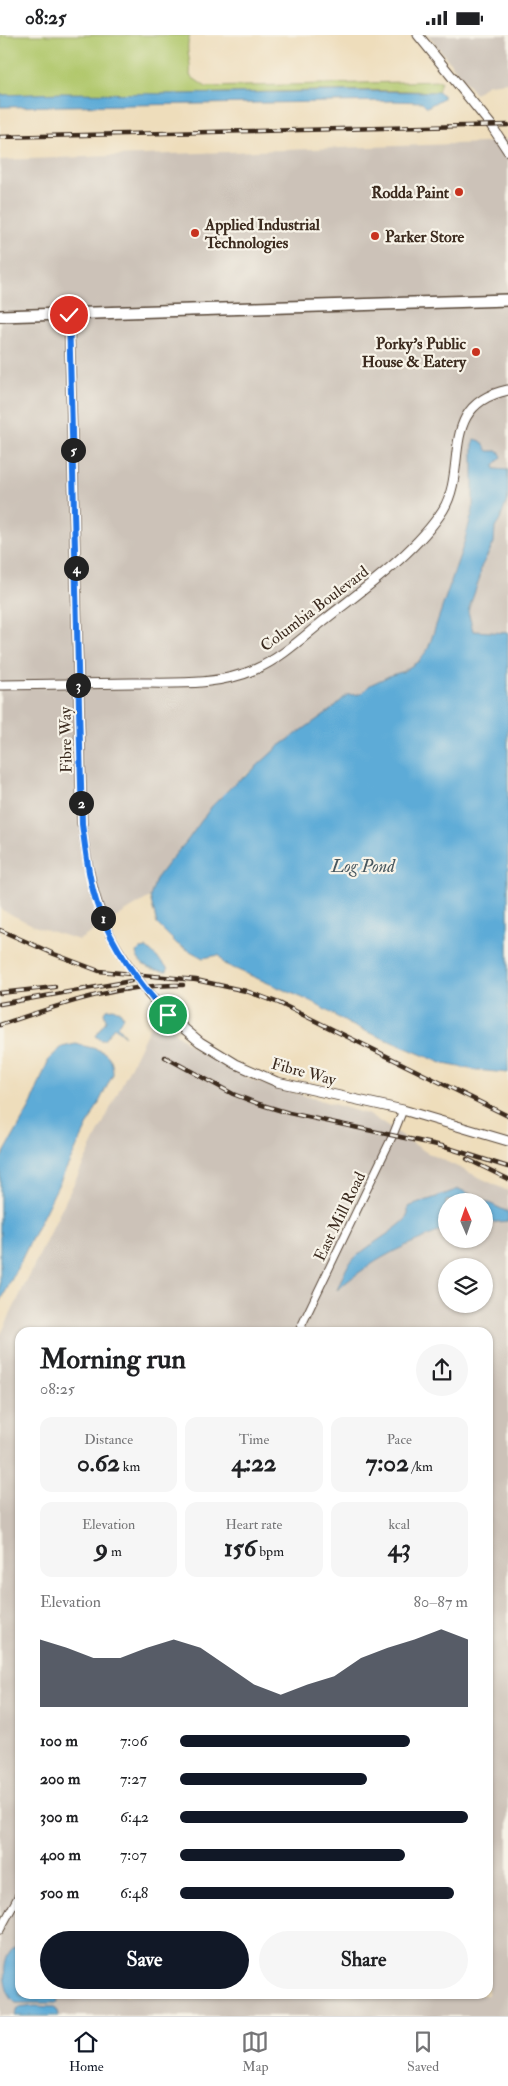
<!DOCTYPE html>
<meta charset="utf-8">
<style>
:root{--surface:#fff;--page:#f6f6f6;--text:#202124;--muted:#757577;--line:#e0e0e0;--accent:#111827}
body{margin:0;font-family:"IM FELL Double Pica",serif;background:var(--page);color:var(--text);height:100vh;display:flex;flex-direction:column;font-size:19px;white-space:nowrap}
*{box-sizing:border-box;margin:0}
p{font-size:16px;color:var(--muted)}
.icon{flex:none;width:28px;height:28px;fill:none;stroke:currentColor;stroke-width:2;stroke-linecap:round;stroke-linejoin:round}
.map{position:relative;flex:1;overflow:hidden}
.details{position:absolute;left:15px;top:1292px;width:478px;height:672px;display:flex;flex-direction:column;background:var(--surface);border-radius:15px;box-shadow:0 1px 4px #0004}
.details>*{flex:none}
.needle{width:32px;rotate:358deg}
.controls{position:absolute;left:438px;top:1158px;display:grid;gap:10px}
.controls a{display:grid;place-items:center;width:55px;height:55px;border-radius:50%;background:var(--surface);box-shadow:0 1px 4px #0004;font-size:25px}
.pin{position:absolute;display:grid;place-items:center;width:42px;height:42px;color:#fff;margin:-21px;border:2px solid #fff;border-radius:50%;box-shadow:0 1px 5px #0007}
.km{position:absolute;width:25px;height:25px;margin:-12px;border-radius:50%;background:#222;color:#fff;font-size:14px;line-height:25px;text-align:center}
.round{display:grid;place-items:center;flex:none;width:52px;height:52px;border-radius:26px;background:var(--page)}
.head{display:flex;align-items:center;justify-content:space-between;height:85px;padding:0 25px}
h1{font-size:28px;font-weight:700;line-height:38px}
.metrics{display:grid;grid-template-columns:repeat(3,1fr);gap:8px;height:85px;padding:5px 25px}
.metrics div{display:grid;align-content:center;border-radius:12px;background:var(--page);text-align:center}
.metrics b{font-size:25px;font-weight:700}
.metrics small{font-size:14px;font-weight:400}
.metrics p{font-size:14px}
.chart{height:140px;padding:10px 25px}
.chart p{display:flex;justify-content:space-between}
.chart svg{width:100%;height:90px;margin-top:5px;fill:var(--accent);opacity:.7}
.primary-button{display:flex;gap:10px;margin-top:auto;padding:10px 25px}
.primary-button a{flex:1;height:58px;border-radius:30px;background:var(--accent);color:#fff;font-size:20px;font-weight:700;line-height:58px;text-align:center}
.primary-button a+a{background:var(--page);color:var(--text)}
ul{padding:0 25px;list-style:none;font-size:16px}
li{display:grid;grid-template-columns:80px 60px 1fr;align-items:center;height:38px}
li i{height:12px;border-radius:6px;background:var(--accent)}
.status{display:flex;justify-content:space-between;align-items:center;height:35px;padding:0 25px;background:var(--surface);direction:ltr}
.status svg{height:14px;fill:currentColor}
.dock{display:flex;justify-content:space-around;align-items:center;height:70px;border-top:1px solid var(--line);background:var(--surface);font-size:14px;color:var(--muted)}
.dock a{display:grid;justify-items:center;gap:2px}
.dock .selected{color:var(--accent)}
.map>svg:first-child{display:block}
.industrial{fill:#ccc2b8;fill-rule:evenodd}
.green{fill:#b1c86c;stroke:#767945}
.water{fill:#5dabd7;stroke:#4c6a7a}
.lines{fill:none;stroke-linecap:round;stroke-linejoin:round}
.minor-casing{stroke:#564536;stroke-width:9}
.tertiary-casing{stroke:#564536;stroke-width:11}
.trunk-casing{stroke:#564536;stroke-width:14}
.minor{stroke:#fff;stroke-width:7}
.tertiary{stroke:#fff;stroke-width:9}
.trunk{stroke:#fff;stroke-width:11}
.rail-casing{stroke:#3b2a1e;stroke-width:4.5}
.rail{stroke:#f7f3e8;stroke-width:2.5;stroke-dasharray:8;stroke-linecap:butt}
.minor-bridge-casing{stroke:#564536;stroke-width:9;stroke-linecap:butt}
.minor-bridge{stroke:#fff;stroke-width:7}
.route-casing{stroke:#fff;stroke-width:10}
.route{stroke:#1a73e8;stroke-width:6}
.poi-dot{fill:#c8321e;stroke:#f7f3e8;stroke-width:2}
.labels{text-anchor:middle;stroke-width:4.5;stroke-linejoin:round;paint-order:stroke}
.poi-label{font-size:16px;font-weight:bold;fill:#3b2a1e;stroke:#f7f3e8;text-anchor:end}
.street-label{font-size:16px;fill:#3b2a1e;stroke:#f7f3e8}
.water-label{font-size:18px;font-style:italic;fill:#47575f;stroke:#f7f3e8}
</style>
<div class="status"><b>08:25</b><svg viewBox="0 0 49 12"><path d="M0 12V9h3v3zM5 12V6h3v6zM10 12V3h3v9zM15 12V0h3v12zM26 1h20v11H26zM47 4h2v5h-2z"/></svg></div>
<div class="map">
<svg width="508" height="1981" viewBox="0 0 508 1981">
<rect width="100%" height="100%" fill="#f7f3e8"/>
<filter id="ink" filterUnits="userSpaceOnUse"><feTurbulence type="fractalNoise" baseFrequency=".02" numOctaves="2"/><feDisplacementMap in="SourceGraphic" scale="10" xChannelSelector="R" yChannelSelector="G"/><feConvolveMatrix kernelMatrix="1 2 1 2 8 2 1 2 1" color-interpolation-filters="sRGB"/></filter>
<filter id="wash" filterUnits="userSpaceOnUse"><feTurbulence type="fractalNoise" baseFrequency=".0096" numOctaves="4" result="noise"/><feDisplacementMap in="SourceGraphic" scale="20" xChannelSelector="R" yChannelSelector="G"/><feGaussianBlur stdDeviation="1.12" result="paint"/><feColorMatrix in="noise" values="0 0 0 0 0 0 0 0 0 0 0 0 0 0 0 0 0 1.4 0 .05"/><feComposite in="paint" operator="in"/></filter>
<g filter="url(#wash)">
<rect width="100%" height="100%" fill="#edb"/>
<!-- industrial -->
<g class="industrial">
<path d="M 428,0 L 508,0 L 508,47 L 488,49 L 475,59 Z"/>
<path d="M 508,104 L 508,435 L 495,434 L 481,406 L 474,431 L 473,475 L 463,511 L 428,614 L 419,626 L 402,637 L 391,640 L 370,650 L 361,659 L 347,660 L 332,674 L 237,746 L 168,828 L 156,844 L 150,862 L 143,866 L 79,905 L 37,892 L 0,874 L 0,125 L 483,108 Z"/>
<path d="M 508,463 L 508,598 L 473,596 L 468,576 L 480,542 L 481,532 L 494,508 L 495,493 L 500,485 Z"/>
<path d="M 155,981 L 196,1015 L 252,1045 L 370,1080 L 426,1117 L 508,1156 L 508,1981 L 0,1981 L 0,1301 ZM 446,1166 L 484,1166 L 484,1204 L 446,1204 ZM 446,1231 L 484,1231 L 484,1269 L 446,1269 ZM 20,1298 L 488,1298 L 488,1960 L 20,1960 Z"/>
</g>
<!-- green -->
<path class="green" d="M 0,0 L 190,0 C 184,16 192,24 190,41 L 206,52 L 441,46 L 438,57 C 353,53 268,58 183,59 C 122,60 61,58 0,60 Z"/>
<!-- water -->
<g class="water">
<path d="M 343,56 L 438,57 L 443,60 L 443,63 L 427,72 L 422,67 L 394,66 L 0,72 L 0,60 L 62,58 L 181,59 Z"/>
<path d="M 475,404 L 481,406 L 488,416 L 499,416 L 502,422 L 494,430 L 495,434 L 508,435 L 508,463 L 500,485 L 495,493 L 494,508 L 481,532 L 480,542 L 468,576 L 473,596 L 508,598 L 508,1038 L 475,1035 L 444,1029 L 349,989 L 312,967 L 224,929 L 219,920 L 203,923 L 177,909 L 157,889 L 150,862 L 156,844 L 168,828 L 187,806 L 212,771 L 237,746 L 246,741 L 278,712 L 332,674 L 347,660 L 361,659 L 370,650 L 391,640 L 402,637 L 419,626 L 428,614 L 463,511 L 473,475 L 473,410 Z"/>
<path d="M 147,913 L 168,933 L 167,936 C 155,936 138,932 136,917 L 141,914 Z"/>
<path d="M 113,973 L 121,977 L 123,982 L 117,991 L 125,1001 L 114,992 L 104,1005 L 100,1005 L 95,1001 L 106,986 L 104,977 L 106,974 Z"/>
<path d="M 76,1009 C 97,1015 113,1013 113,1039 L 0,1268 L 0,1125 L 30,1072 L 49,1024 L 62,1012 Z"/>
<path d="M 459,1154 L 508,1177 L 508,1186 L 484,1188 L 484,1166 L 446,1166 L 446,1194 C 402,1211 373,1224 337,1255 C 341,1247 344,1236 349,1229 C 364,1211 391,1200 408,1182 L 408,1172 Z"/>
<path d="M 20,1911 L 20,1960 L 57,1960 L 58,1968 L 16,1968 C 0,1957 0,1913 20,1911 Z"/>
<path d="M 35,1971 L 53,1972 L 57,1975 L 58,1981 L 15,1981 L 18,1973 Z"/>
</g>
</g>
<g filter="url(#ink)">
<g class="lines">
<!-- minor casing -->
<g class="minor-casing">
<g id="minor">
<path d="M 298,1298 L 393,1100 L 403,1075"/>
<path d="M 0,1895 L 20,1858"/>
</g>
</g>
<!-- tertiary casing -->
<g class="tertiary-casing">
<g id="tertiary">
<path d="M 418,0 L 491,90 L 508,116"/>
<path d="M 69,280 L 82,789"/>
<path d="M 0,650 C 44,649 88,649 133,648 C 173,648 219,651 256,634 C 283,622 304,601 327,583 C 365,553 417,516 443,475 C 469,433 437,370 508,355"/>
<path d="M 148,958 L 168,980 L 200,1007 L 236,1029 L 277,1047 L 403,1075 L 508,1106"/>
</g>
</g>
<!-- trunk casing -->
<g class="trunk-casing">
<path id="trunk" d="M 0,281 L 508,265"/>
</g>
<!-- minor -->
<use href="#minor" class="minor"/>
<!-- tertiary -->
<use href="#tertiary" class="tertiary"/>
<!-- trunk -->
<use href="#trunk" class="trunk"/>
<!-- rail casing -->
<g class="rail-casing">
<g id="rail">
<path d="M 0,102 L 508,90"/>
<path d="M 0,895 L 54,919 L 99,936 L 196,945 L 246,956 L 279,968 L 508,1081"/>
<path d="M 0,958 L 55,952"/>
<path d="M 0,969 L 131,946"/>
<path d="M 0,990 C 59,970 120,948 183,950"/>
<path d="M 165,1022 L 233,1059 L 259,1069 L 289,1078 L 442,1111 L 508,1132"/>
<path d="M 467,1124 L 508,1144"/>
</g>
</g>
<!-- rail -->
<use href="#rail" class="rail"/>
<!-- minor-bridge casing -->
<g class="minor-bridge-casing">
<path id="minor-bridge" d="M 82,789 C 87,826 93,862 109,897 C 119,918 135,938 148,958"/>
</g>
<!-- minor-bridge -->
<use href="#minor-bridge" class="minor-bridge"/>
</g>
</g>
<g class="lines" filter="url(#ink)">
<!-- route casing -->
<g class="route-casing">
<path id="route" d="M 69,280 L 82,789 C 86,818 89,848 99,875 C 114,914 140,950 168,980"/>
</g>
<!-- route -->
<use href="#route" class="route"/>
</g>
<!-- markers -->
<g class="poi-dot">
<circle cx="459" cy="157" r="5"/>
<circle cx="195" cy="198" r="5"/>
<circle cx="375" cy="201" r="5"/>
<circle cx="476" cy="317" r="5"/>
</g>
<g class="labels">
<!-- poi labels -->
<g class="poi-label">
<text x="449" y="163">Rodda Paint</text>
<text x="205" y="195" text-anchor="start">Applied Industrial<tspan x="205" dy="18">Technologies</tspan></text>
<text x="385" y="207" text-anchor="start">Parker Store</text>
<text x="466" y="314">Porky's Public<tspan x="466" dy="18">House &amp; Eatery</tspan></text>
</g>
<!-- street labels -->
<g class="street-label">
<text transform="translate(314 573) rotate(-37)" y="6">Columbia Boulevard</text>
<text transform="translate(65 705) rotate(-91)" y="6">Fibre Way</text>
<text transform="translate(304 1036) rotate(15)" y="6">Fibre Way</text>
<text transform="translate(339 1181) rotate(-64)" y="6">East Mill Road</text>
</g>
<!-- water labels -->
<g class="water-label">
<text x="363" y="837">Log Pond</text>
</g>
</g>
</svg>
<div class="controls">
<a><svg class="needle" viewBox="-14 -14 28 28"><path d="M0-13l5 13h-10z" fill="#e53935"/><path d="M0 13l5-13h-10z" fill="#757577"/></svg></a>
<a><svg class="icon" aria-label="layers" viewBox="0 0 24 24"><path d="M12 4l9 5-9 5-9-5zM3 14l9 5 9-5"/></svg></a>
</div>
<div class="pin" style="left:168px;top:980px;background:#1e9e55"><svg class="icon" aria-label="arrive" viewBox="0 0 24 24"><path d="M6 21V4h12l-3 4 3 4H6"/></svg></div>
<div class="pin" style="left:69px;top:280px;background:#d93025"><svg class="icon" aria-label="check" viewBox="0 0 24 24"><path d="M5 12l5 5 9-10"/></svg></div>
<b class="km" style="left:103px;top:883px">1</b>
<b class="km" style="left:81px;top:768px">2</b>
<b class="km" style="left:78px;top:650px">3</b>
<b class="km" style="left:76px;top:533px">4</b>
<b class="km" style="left:73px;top:415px">5</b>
<section class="details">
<div class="head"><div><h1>Morning run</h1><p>08:25</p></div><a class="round"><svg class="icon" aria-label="share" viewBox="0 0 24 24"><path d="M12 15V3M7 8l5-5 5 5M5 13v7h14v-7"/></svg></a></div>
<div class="metrics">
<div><p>Distance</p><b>0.62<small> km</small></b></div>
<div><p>Time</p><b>4:22</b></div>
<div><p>Pace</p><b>7:02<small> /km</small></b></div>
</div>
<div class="metrics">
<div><p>Elevation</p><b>9<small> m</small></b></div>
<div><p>Heart rate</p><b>156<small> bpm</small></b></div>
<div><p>kcal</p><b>43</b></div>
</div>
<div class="chart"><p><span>Elevation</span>80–87 m</p>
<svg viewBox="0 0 160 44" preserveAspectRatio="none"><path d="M0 44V11L10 15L20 20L30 20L40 15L50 11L60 15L70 24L80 33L90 38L100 33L110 29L120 20L130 15L140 11L150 6L160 11V44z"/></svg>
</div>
<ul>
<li><b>100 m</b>7:06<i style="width:80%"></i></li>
<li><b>200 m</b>7:27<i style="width:65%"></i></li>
<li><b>300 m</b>6:42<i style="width:100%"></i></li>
<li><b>400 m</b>7:07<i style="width:78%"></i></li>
<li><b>500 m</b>6:48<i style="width:95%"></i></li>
</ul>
<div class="primary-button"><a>Save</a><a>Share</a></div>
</section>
</div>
<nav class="dock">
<a class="selected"><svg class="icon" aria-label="home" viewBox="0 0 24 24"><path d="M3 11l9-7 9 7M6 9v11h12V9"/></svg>Home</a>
<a><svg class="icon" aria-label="map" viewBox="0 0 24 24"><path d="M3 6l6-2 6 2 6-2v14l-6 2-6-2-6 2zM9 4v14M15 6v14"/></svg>Map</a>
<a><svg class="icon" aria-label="saved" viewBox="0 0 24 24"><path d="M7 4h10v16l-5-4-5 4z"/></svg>Saved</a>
</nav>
